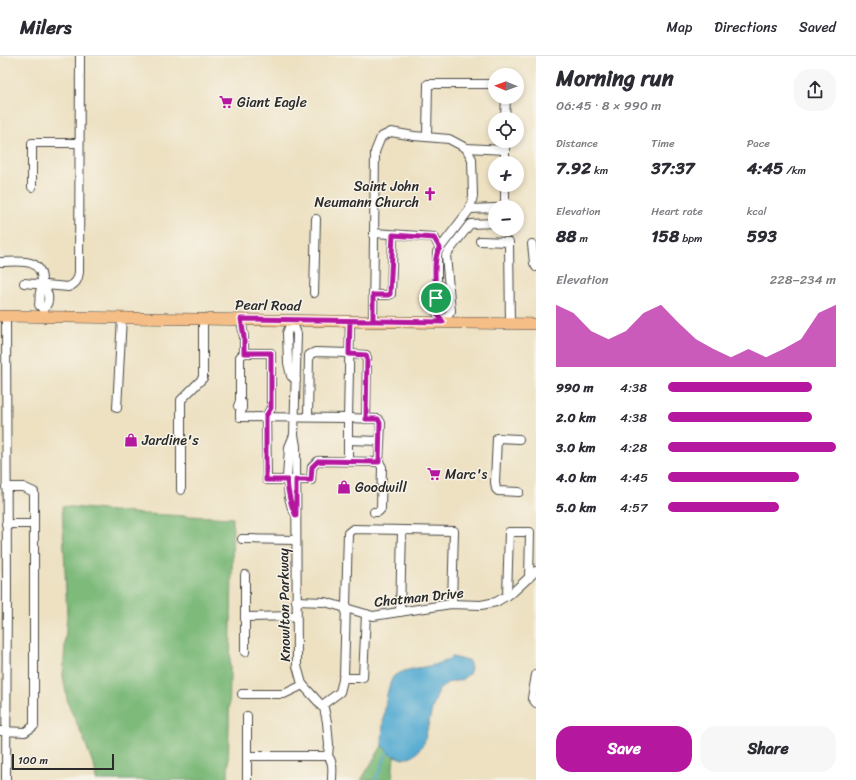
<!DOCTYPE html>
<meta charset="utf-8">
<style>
:root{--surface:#fff;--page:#f7f7f7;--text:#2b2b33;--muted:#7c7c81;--line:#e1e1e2;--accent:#b5179e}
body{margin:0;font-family:Sriracha,sans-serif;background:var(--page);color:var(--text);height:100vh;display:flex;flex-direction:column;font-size:15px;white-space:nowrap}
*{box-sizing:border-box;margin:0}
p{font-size:13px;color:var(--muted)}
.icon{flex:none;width:22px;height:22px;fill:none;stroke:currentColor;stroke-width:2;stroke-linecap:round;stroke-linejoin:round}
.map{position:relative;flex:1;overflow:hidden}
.details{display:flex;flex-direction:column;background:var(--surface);width:320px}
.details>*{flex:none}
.needle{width:26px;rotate:271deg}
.fabs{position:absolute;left:488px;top:12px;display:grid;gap:8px}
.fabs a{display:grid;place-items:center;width:36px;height:36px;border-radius:50%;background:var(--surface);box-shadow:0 2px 6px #0003;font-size:20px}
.scale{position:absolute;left:12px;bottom:10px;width:102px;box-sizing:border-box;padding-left:4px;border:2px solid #2b2b2b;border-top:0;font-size:11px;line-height:14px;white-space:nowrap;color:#2b2b2b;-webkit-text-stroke:3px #f7f3e8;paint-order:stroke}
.pin{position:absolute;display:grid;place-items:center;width:34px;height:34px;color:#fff;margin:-17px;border:2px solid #fff;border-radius:50%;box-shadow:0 1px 4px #0007}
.round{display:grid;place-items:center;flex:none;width:42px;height:42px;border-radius:16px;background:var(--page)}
.summary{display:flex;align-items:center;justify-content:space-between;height:68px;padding:0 20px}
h1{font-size:22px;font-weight:700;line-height:30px}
.metrics{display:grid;grid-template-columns:repeat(3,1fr);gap:6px;height:68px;padding:4px 20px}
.metrics div{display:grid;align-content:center}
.metrics b{font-size:17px;font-weight:700}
.metrics small{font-size:11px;font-weight:400}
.metrics p{font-size:11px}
.chart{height:112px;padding:8px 20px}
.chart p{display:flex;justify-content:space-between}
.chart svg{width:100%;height:72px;margin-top:4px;fill:var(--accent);opacity:.7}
.cta{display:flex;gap:8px;margin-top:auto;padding:8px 20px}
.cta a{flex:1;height:46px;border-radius:16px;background:var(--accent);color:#fff;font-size:16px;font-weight:700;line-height:46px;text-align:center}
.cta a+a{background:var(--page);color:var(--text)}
ul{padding:0 20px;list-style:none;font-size:13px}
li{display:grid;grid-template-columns:64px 48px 1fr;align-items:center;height:30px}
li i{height:10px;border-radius:5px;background:var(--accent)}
header{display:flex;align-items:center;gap:24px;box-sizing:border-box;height:56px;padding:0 20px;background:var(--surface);border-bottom:1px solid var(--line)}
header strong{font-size:19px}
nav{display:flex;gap:22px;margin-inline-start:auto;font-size:14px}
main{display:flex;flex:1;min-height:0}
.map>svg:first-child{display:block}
.forest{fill:#7eba7a;stroke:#547252}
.water{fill:#55abd2;stroke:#406b7e}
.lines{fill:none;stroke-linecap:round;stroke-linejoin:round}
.stream{stroke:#55abd2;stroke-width:2}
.minor-casing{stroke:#484642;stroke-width:10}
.major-casing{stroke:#484642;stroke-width:12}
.minor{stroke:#fff;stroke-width:8}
.major{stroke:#f6be87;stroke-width:11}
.route-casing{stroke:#fff;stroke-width:8}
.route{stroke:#b5179e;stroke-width:5}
.labels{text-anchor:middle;stroke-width:3;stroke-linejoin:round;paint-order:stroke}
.poi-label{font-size:14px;fill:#2b2b2b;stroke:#f7f3e8;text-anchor:start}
.street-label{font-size:14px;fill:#2b2b2b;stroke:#f7f3e8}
</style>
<header>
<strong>Milers</strong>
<nav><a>Map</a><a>Directions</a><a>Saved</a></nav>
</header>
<main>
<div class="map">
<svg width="536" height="724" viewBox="0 0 536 724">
<rect width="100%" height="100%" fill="#f7f3e8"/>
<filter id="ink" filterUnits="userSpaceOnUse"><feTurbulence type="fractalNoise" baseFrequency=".025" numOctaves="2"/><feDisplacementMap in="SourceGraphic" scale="8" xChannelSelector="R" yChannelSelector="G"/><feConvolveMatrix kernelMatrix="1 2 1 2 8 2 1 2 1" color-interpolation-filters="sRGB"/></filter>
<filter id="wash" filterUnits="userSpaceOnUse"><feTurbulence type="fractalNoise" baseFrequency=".012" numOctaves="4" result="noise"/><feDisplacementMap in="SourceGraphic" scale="16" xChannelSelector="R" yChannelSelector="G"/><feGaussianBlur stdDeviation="0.9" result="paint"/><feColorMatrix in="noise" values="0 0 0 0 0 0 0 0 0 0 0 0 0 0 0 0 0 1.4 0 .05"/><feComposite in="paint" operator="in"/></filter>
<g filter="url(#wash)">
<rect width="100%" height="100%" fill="#ede1c2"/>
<!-- forest -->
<g class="forest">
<path d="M 62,450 L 144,458 L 233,462 L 228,724 L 96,724 L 95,713 L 83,681 L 68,648 L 63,620 L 67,558 Z"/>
<path d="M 382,690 L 394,700 L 392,724 L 361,724 Z"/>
</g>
<!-- water -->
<path class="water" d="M 452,601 L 469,605 L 471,612 L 469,618 L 461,624 L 447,627 L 439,634 L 432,653 L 424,687 L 416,698 L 404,703 L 394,700 L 382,690 C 382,676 385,630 394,620 C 396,618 404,615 408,614 C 423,610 438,611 452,601 Z"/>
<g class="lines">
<!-- stream -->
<path class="stream" d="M 375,724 L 380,715 L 388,695"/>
</g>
</g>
<g filter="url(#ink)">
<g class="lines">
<!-- minor casing -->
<g class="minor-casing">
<g id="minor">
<path d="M 505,63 L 506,41"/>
<path d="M 427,81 L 428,28 L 495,28"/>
<path d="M 466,92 L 505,94"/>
<path d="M 505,107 L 505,85"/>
<path d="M 32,131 L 32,87 L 79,87"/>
<path d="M 505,151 L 505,129"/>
<path d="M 470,153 L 495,152"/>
<path d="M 374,177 L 434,181 L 440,192"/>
<path d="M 480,185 L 509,186 L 510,268"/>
<path d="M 532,188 L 534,207 L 536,211"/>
<path d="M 0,206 C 18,206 43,200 42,227 C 42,230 41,233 40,236 C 39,240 40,244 39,249 L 43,253"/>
<path d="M 24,227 L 68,231 C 76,228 78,224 79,216 L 80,0"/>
<path d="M 42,228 C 47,235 51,242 46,250 C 44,253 43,254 43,258"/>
<path d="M 314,237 L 316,163"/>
<path d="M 373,239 L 388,239 L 391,238 L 393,179"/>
<path d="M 241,263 L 244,281 L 244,297 L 271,297 L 271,352 L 266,361 L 267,424 L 311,424 L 312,411 L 318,405 L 379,406 L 382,411 L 381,453 L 378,456 L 374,456"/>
<path d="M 292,264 L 297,278 L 294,379 L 296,390 L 297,610 L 302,628 L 324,652 L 327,666 L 329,689 L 328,700"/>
<path d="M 292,264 L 287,277 L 288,307 L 291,320 L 296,324"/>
<path d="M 373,265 L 375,96 L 381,81 L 391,76 L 414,80 L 449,83 L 466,92 L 472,103 L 473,140 L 470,153 L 437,196 L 437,257 L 443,267 L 451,255 L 446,199 L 470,168 L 495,167"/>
<path d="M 349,298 L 366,299 L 367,302 L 366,363"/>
<path d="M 240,345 L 242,347 L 242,354 L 240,356 L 240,361 L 348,362 L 350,265"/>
<path d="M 238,350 L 240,345 L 240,301 L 244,297"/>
<path d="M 117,352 L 122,261"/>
<path d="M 308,361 L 309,299 L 315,296 L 349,297"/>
<path d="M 294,379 L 289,391 L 287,422 L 289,441 L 292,452 L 295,457"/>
<path d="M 519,383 L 497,382 L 495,426 L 496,433 L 498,435 L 519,436"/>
<path d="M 348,384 L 380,385"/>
<path d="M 348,405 L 348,362 L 378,363 L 381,367 L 379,406"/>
<path d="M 181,434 L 181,344 L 203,322 L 203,262"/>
<path d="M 6,468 L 34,468"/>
<path d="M 242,483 L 296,484"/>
<path d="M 245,519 L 245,596"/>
<path d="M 507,540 L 509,476 L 530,476 L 529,522"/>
<path d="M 296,545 L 325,546 L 373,560 L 451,548 L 481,549 L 496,546 L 513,536 L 536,515"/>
<path d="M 400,556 L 402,474"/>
<path d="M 245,561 L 296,560"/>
<path d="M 536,619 L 532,642 L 536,647"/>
<path d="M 343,622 L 359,622 L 363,621 L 366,558"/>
<path d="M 242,638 L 284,638 L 303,629"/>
<path d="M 321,650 L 340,636 L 344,620 L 348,477 L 353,473 L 454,475 L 452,548"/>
<path d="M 0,675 L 25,676 L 34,670 L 34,436 L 23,431 L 6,431"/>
<path d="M 247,700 L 328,700"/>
<path d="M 328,700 C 334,707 332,715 332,724"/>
<path d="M 6,724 L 7,530 L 6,260"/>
<path d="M 247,724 L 247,660"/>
</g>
</g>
<!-- major casing -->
<g class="major-casing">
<path id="major" d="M 0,260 L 536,268"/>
</g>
<!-- minor -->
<use href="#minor" class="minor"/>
<!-- major -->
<use href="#major" class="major"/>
</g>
</g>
<g class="lines" filter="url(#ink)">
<!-- route casing -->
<g class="route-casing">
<path id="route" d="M 436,242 L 437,257 L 443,266 C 375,265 308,264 241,263 L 244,281 L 244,297 L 271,297 L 271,352 L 266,360 L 266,424 L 287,424 C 288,437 290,448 296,460 L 296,424 L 311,424 L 312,411 L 318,405 L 379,406 L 380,367 L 378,363 L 366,363 L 367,302 L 366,299 L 349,298 L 350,265 L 373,265 L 373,239 L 388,239 L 390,238 L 393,179 L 434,182 L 440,192 C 432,202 436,229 436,242"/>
</g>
<!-- route -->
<use href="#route" class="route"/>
</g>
<!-- icons -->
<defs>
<g id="supermarket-bare" transform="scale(1.08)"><path d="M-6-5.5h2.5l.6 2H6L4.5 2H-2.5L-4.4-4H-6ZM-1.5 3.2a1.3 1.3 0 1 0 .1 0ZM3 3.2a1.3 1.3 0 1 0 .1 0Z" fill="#b5179e" stroke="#f7f3e8" stroke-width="2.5" paint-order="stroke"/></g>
<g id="church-bare" transform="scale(1.08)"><path d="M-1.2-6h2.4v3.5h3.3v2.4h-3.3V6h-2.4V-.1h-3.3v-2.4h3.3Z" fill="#b5179e" stroke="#f7f3e8" stroke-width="2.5" paint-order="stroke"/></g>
<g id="shop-bare" transform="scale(1.08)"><path d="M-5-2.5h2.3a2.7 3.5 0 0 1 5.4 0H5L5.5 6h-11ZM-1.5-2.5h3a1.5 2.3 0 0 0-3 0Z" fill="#b5179e" stroke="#f7f3e8" stroke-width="2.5" paint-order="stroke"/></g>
</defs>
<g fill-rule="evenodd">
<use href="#supermarket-bare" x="226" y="46"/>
<use href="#church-bare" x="430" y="138"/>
<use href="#shop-bare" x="131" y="384"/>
<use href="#supermarket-bare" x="434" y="418"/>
<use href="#shop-bare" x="344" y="431"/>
</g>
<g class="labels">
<!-- poi labels -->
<g class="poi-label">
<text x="237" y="51">Giant Eagle</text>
<text x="419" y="135" text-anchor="end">Saint John<tspan x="419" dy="16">Neumann Church</tspan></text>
<text x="142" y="389">Jardine's</text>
<text x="445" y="423">Marc's</text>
<text x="355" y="436">Goodwill</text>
</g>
<!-- street labels -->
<g class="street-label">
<text transform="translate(268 249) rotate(1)" y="5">Pearl Road</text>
<text transform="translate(419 541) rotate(-6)" y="5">Chatman Drive</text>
<text transform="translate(284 549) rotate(-91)" y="5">Knowlton Parkway</text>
</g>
</g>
</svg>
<div class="fabs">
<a><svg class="needle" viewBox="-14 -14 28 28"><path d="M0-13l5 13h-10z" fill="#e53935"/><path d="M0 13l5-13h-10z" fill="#7c7c81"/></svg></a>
<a><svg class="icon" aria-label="locate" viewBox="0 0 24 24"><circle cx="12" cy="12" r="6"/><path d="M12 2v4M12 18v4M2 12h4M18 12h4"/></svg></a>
<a>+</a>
<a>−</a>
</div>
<div class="scale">100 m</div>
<div class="pin" style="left:436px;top:242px;background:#1e9e55"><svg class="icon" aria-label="arrive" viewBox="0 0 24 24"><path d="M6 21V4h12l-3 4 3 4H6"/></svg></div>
</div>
<section class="details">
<div class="summary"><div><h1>Morning run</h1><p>06:45 · 8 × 990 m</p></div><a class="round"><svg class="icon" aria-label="share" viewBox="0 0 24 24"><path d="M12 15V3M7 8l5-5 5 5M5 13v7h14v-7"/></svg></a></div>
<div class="metrics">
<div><p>Distance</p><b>7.92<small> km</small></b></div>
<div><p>Time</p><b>37:37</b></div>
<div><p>Pace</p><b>4:45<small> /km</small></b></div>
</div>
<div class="metrics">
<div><p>Elevation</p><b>88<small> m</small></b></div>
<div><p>Heart rate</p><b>158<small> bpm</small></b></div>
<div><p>kcal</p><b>593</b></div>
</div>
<div class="chart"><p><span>Elevation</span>228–234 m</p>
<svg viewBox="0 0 160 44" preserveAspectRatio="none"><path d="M0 44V6L10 11L20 22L30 27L40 22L50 11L60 6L70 17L80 27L90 33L100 38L110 33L120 38L130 33L140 27L150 11L160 6V44z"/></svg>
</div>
<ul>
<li><b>990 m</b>4:38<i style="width:86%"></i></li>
<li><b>2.0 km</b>4:38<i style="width:86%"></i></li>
<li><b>3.0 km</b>4:28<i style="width:100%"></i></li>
<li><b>4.0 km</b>4:45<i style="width:78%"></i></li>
<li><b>5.0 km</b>4:57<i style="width:66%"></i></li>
</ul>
<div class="cta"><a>Save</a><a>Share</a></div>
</section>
</main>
